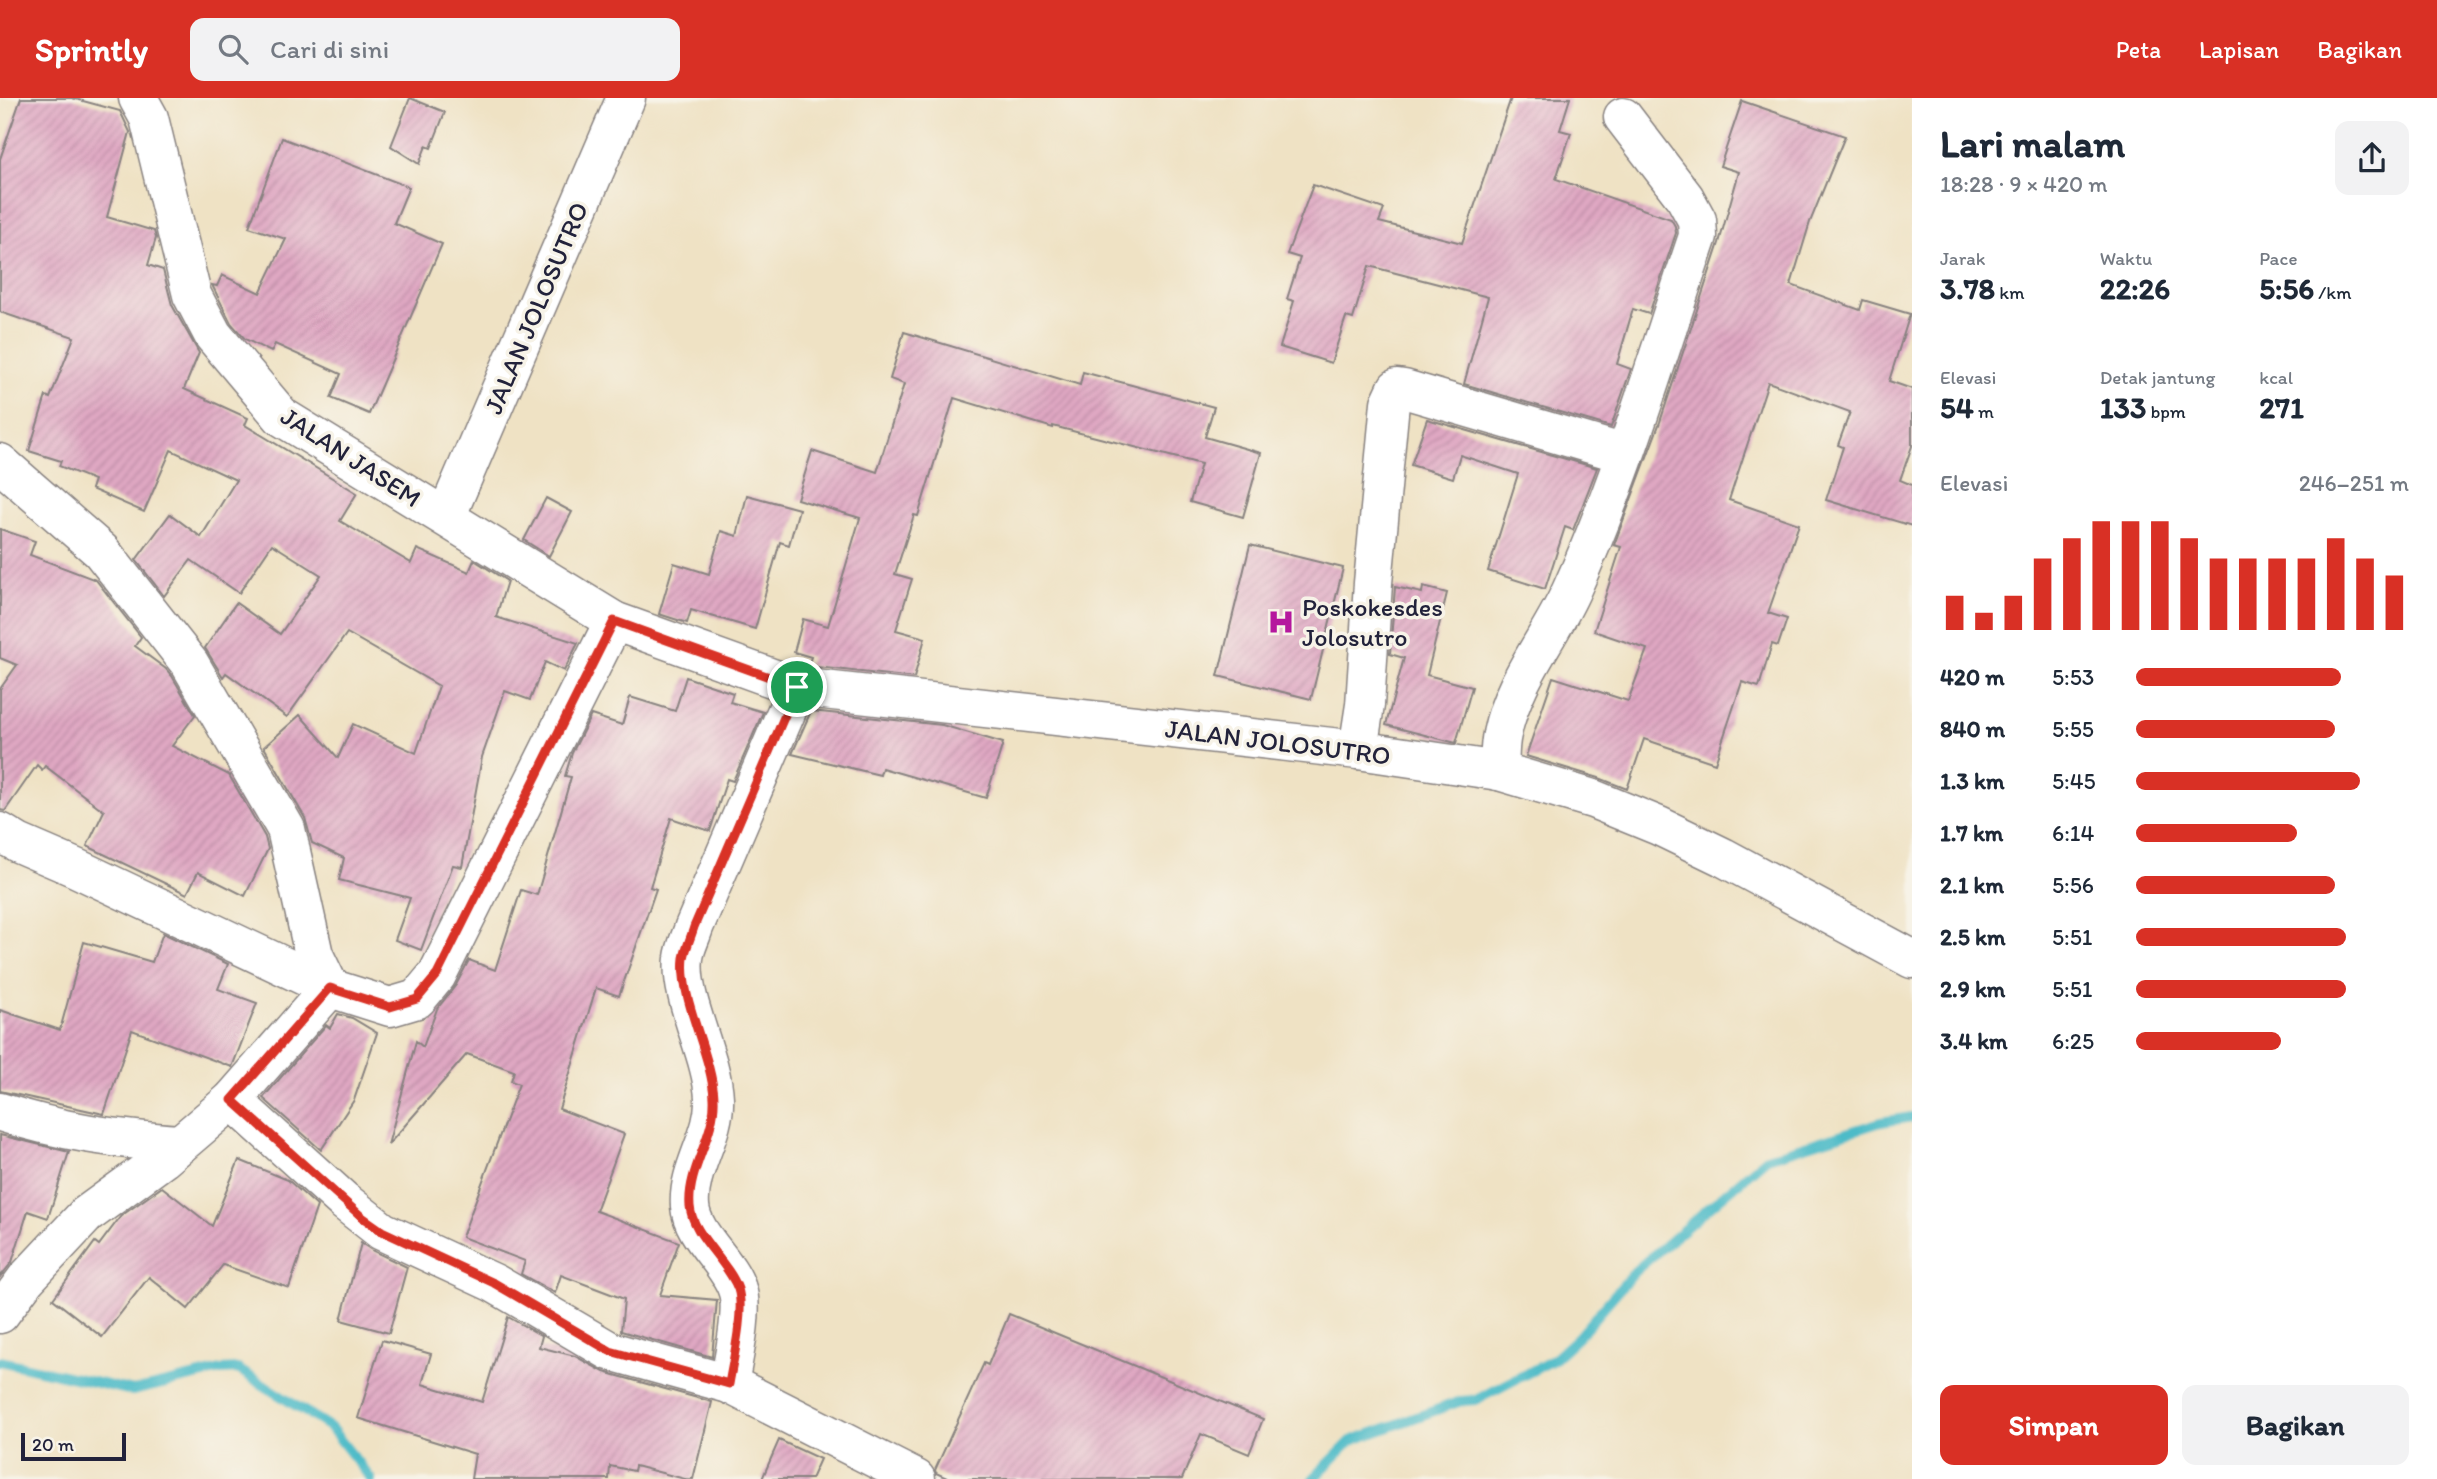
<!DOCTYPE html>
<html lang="id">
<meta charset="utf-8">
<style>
:root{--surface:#fff;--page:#f2f2f3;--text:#1f2937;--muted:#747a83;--accent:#d93025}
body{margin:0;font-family:Itim,sans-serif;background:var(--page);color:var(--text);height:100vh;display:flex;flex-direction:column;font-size:26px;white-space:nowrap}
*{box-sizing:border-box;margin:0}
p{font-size:23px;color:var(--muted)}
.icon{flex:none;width:38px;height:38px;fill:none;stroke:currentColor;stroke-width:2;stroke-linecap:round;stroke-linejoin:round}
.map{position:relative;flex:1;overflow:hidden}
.sheet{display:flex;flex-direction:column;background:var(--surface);width:525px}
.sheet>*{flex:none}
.scale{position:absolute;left:21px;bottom:18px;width:105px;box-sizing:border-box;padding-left:7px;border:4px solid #22223b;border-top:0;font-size:19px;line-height:24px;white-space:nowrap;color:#22223b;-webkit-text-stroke:5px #f7f3e8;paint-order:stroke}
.pin{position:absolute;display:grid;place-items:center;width:60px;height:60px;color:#fff;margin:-30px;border:4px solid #fff;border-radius:50%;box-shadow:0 2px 7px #0007}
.round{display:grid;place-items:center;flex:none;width:74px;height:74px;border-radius:14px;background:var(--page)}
.summary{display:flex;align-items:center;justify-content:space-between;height:119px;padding:0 28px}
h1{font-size:38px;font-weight:700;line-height:52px}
.figures{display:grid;grid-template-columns:repeat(3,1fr);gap:10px;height:119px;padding:7px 28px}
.figures div{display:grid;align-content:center}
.figures b{font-size:30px;font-weight:700}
.figures small{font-size:19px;font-weight:400}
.figures p{font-size:19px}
.chart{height:196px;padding:14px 28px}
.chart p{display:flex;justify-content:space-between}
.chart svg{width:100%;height:126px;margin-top:7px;stroke:var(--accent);stroke-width:6}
.action{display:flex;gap:14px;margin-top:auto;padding:14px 28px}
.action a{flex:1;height:80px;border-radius:14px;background:var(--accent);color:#fff;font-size:28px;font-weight:700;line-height:80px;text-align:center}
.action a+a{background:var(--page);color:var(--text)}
ul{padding:0 28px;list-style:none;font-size:23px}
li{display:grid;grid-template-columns:112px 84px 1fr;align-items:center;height:52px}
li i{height:18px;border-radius:9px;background:var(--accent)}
header{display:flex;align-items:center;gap:42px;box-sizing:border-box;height:98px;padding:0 35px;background:var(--accent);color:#fff}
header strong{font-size:33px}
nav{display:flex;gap:38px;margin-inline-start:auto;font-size:24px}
.search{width:490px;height:63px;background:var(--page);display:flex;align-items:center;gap:18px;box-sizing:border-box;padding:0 24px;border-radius:14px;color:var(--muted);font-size:26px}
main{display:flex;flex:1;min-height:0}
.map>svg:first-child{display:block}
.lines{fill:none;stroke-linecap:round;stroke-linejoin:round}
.stream{stroke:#4ebbc8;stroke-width:10}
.building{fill:url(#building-hatch)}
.minor-casing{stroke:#888280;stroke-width:41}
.minor{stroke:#fff;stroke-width:38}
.route-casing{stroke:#fff;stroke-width:14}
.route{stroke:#d93025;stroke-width:9}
.labels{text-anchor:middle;stroke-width:7;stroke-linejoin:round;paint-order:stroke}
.street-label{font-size:26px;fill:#22223b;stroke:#f7f3e8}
.poi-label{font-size:26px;fill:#22223b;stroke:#f7f3e8;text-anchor:start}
</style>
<header>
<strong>Sprintly</strong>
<div class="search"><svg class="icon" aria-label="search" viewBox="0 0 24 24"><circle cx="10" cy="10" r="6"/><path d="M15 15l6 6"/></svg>Cari di sini</div>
<nav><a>Peta</a><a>Lapisan</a><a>Bagikan</a></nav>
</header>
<main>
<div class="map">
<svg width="1912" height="1381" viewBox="0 0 1912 1381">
<defs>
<pattern id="building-hatch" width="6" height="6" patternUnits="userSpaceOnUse" patternTransform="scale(1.75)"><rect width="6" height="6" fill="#dfa7c2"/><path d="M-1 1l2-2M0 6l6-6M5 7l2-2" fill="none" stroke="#bf8fa8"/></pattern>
</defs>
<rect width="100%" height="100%" fill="#f7f3e8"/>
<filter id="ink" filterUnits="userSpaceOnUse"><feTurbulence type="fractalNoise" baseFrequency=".0143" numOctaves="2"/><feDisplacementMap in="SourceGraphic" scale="14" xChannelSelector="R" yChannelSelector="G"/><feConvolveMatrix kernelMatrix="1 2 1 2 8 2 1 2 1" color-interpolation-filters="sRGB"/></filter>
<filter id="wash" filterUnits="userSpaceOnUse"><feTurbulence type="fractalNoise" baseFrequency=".00686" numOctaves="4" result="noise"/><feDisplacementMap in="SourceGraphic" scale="28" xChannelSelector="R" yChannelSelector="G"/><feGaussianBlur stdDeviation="1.57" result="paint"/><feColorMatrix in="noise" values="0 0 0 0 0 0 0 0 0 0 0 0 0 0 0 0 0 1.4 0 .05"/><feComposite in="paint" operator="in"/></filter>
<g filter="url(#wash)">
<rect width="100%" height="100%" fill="#efe2c4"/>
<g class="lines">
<!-- stream -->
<g class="stream">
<path d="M 0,1263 L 133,1293 L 221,1272 L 238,1271 L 331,1330 L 371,1381"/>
<path d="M 1313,1381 L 1351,1343 L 1461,1303 L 1476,1302 L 1553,1262 L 1578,1239 L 1635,1173 L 1767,1060 L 1881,1024 L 1912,1019"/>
</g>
</g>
<g id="blocks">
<!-- building -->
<g class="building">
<path d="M 21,0 L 72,0 L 120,13 L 130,34 L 107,119 L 154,133 L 156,140 L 148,167 L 163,172 L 172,207 L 199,255 L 184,291 L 248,320 L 245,327 L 357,395 L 340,423 L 411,465 L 417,451 L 469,474 L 474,462 L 507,483 L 496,519 L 578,545 L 564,573 L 545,564 L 530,602 L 505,593 L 482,659 L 462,769 L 453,767 L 421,852 L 395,842 L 410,800 L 339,782 L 344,760 L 312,745 L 305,720 L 264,649 L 300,617 L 338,660 L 353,626 L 416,655 L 439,588 L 347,535 L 287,619 L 226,575 L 223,579 L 205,550 L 236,505 L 280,536 L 321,477 L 272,446 L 239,495 L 191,462 L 164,498 L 136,462 L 170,416 L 201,439 L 236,382 L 171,352 L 144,414 L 91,391 L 94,382 L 59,368 L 61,363 L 29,353 L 46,298 L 50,300 L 74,239 L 0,214 L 0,61 Z"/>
<path d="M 410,0 L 445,14 L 431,50 L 426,48 L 419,66 L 391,48 Z"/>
<path d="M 1511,0 L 1570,0 L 1560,32 L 1571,35 L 1556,81 L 1671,121 L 1675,128 L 1676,135 L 1649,216 L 1633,211 L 1617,266 L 1631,271 L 1611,329 L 1464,286 L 1488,199 L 1369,168 L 1353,221 L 1346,219 L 1331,265 L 1280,249 L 1294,203 L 1287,201 L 1300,160 L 1287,156 L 1313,87 L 1384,111 L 1379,124 L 1462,145 Z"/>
<path d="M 1742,3 L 1845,38 L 1810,124 L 1791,187 L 1860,212 L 1863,202 L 1910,216 L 1889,283 L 1912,291 L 1912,348 L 1900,382 L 1912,387 L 1912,428 L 1826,402 L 1843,349 L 1838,347 L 1850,314 L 1768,284 L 1729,402 L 1799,426 L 1768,515 L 1787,521 L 1778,548 L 1772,546 L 1759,589 L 1742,584 L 1715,665 L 1644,641 L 1627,691 L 1599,680 L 1526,658 L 1553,579 L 1628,603 L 1647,551 L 1594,533 L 1621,449 L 1614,447 L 1660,324 L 1719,145 L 1739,74 L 1720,68 Z"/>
<path d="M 282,40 L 409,89 L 394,125 L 442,146 L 369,316 L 331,300 L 341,276 L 275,246 L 271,254 L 245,241 L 231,225 L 212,187 L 217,188 L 222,177 L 260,195 L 286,141 L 249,129 Z"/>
<path d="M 904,234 L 1080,287 L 1083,274 L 1214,309 L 1205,339 L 1261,355 L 1243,419 L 1190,404 L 1201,366 L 1053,328 L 1053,330 L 954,300 L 918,418 L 914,417 L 895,476 L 912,481 L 896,532 L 925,540 L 914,580 L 808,568 L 811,559 L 794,554 L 803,521 L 828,528 L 860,420 L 797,401 L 812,353 L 877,374 L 904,286 L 890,281 Z"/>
<path d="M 1427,321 L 1597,370 L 1573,432 L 1565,429 L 1545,491 L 1488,473 L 1518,376 L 1460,357 L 1453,380 L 1411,367 Z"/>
<path d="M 747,397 L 799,411 L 789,447 L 780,444 L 755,531 L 691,512 L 687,525 L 659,516 L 674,465 L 709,476 L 721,433 L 737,438 Z"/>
<path d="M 546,400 L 572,414 L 549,458 L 524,442 Z"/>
<path d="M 0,431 L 35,443 L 30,457 L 96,482 L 141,539 L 135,548 L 166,571 L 172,578 L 195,617 L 172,648 L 229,677 L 265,739 L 268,751 L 245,798 L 198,774 L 187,796 L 87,748 L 104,713 L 45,668 L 42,672 L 37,667 L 5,713 L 0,712 L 0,591 L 17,567 L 0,560 Z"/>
<path d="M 1250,447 L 1343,470 L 1311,601 L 1218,578 Z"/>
<path d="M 1395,489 L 1422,495 L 1423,489 L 1447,495 L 1427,577 L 1472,589 L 1456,645 L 1386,627 L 1404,560 L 1390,556 Z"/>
<path d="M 686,579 L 733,595 L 730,604 L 763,614 L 733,683 L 727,681 L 710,733 L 671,720 L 650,789 L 656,791 L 619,898 L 596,890 L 559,1011 L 624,1036 L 596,1113 L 679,1144 L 660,1197 L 717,1202 L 712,1259 L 621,1233 L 624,1201 L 561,1177 L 555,1195 L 521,1176 L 525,1163 L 462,1139 L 519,986 L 511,983 L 514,973 L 467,956 L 388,1047 L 416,943 L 423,949 L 437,911 L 456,887 L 469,862 L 495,872 L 521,792 L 537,797 L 571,679 L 565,678 L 572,655 L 591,617 L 622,627 L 630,599 L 675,613 Z"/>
<path d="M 811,613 L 942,627 L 1003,645 L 986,700 L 882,670 L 880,677 L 792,656 Z"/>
<path d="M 163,835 L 228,866 L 218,891 L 257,905 L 232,969 L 132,932 L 104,1016 L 0,993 L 0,912 L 60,932 L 84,844 L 152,864 Z"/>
<path d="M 338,916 L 352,920 L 377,935 L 354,1002 L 321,1052 L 263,1000 L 326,927 L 330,930 Z"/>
<path d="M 0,1037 L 69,1054 L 48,1120 L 28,1113 L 12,1164 L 0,1179 Z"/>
<path d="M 239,1062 L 288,1082 L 317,1108 L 289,1190 L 223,1167 L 188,1211 L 149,1179 L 102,1239 L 53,1201 L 95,1144 L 99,1147 L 121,1118 L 162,1089 L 212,1128 Z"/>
<path d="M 361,1145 L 373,1153 L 407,1169 L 389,1235 L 341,1222 Z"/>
<path d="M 1009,1216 L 1263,1321 L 1249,1356 L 1201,1336 L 1182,1381 L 949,1381 L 936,1375 L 935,1372 L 984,1265 L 988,1267 Z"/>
<path d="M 508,1219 L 542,1238 L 539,1249 L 575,1258 L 604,1274 L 712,1304 L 693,1381 L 685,1381 L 635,1368 L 634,1373 L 610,1368 L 609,1381 L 471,1381 L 475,1356 L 358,1320 L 382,1242 L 431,1256 L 422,1286 L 482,1304 Z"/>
<path d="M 779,1342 L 820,1361 L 811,1381 L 762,1381 Z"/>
</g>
</g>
</g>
<g filter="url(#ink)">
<use href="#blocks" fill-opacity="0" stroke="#888280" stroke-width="2"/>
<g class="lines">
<!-- minor casing -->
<g class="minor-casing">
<g id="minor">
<path d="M 138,0 L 149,20 L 192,197 L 213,237 L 282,319 L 614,523 L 797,589 L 1358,652 L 1499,673 L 1593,701 L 1659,728 L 1723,759 L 1912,861"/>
<path d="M 0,365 L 101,453 L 190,566 L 286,731 L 314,857 L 330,890"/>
<path d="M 446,419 L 626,0"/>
<path d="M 1358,652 L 1365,607 L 1373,485 L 1390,305 L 1397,290 L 1404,291 L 1625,356"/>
<path d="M 1499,673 C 1500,661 1499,648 1502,636 C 1513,582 1549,541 1571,493 C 1623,378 1658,256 1698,138 L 1697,122 L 1685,100 L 1623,19"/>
<path d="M 0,734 L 18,745 L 76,770 L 330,890 L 390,909 L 417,901 L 437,877 L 614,523"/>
<path d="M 232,1002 L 344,1103 L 382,1133 L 494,1185 L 610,1253 L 729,1286 L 916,1381"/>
<path d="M 0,1014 C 63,1034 114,1041 180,1046"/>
<path d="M 0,1216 L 26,1181 L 86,1117 L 163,1061 L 232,1002 L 330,890"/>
<path d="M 729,1286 C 733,1262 745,1212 737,1191 C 728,1163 692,1137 690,1108 C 687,1071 716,1037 714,1000 C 712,956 679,900 684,860 C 685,850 691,839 694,829 L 797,589"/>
</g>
</g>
<!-- minor -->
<use href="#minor" class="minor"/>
</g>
</g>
<g class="lines" filter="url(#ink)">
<!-- route casing -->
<g class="route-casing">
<path id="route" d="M 614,523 L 797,589 L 694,829 C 691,839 686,850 684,860 C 679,901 712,956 714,1000 C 716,1037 687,1071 690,1108 C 692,1137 728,1163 738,1191 C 745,1212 733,1262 729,1286 L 610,1253 L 494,1185 L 382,1133 L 362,1119 L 232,1002 L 330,890 L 390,909 L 417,901 L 437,877 Z"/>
</g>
<!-- route -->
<use href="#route" class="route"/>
</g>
<!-- icons -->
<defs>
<g id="hospital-bare" transform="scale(2.1)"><path d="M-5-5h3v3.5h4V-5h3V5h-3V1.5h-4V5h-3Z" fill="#b5179e" stroke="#f7f3e8" stroke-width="2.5" paint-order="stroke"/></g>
</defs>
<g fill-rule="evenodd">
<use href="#hospital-bare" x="1281" y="524"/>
</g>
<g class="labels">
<!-- street labels -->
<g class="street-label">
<text transform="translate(536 210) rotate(-67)" y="9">JALAN JOLOSUTRO</text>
<text transform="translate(351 359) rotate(33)" y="9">JALAN JASEM</text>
<text transform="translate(1278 644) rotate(7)" y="9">JALAN JOLOSUTRO</text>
</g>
<!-- poi labels -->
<g class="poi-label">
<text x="1302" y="518">Poskokesdes<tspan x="1302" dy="30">Jolosutro</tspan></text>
</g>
</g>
</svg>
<div class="scale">20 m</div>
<div class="pin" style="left:797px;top:589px;background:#1e9e55"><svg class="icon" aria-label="arrive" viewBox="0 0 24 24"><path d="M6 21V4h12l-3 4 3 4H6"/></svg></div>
</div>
<section class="sheet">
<div class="summary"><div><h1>Lari malam</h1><p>18:28 · 9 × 420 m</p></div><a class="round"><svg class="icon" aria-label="share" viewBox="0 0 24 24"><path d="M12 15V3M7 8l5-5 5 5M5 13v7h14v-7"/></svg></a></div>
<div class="figures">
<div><p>Jarak</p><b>3.78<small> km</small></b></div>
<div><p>Waktu</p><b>22:26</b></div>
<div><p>Pace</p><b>5:56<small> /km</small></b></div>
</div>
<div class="figures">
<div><p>Elevasi</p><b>54<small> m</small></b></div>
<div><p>Detak jantung</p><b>133<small> bpm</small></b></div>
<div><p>kcal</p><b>271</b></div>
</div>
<div class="chart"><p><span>Elevasi</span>246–251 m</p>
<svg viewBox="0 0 160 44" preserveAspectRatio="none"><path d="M5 44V32M15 44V38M25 44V32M35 44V19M45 44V12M55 44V6M65 44V6M75 44V6M85 44V12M95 44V19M105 44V19M115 44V19M125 44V19M135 44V12M145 44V19M155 44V25"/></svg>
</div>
<ul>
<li><b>420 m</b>5:53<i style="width:75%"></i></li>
<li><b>840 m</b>5:55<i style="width:73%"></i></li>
<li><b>1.3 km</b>5:45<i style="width:82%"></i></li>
<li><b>1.7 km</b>6:14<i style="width:59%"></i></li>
<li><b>2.1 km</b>5:56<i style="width:73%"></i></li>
<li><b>2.5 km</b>5:51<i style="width:77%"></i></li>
<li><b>2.9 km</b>5:51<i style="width:77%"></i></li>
<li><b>3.4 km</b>6:25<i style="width:53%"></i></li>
</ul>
<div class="action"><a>Simpan</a><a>Bagikan</a></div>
</section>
</main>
